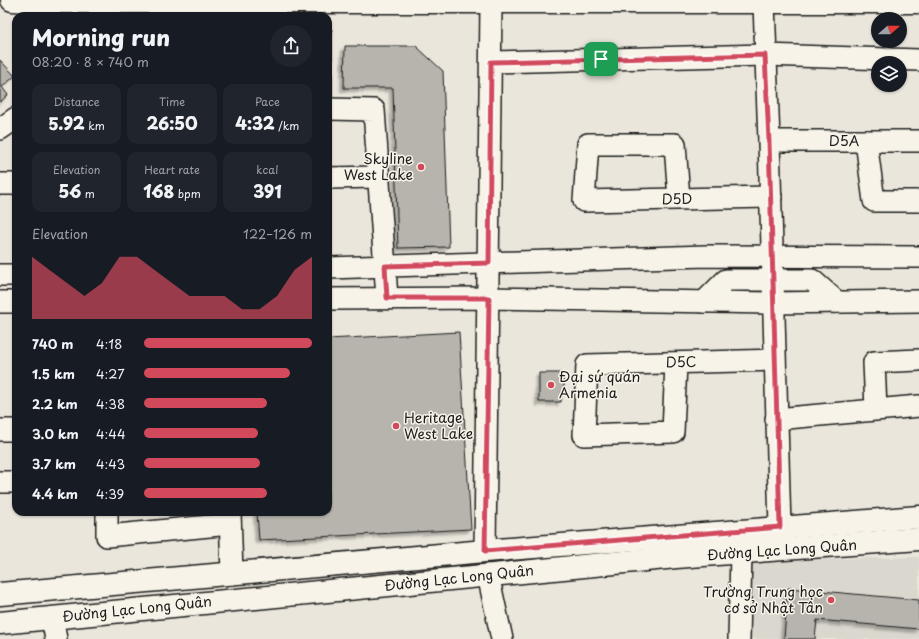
<!DOCTYPE html>
<meta charset="utf-8">
<style>
:root{--surface:#171b24;--page:#20242c;--text:#f1f3f6;--muted:#9ea1a6;--accent:#d1495b}
body{margin:0;font-family:"Playpen Sans",sans-serif;background:var(--page);color:var(--text);height:100vh;display:flex;flex-direction:column;font-size:15px;white-space:nowrap}
*{box-sizing:border-box;margin:0}
p{font-size:13px;color:var(--muted)}
.icon{flex:none;width:22px;height:22px;fill:none;stroke:currentColor;stroke-width:2;stroke-linecap:round;stroke-linejoin:round}
.map{position:relative;flex:1;overflow:hidden}
.side{position:absolute;left:12px;top:12px;width:320px;height:504px;display:flex;flex-direction:column;background:var(--surface);border-radius:12px;box-shadow:0 1px 3px #0004}
.side>*{flex:none}
.needle{width:26px;rotate:69deg}
.fabs{position:absolute;left:871px;top:12px;display:grid;gap:8px}
.fabs a{display:grid;place-items:center;width:36px;height:36px;border-radius:50%;background:var(--surface);box-shadow:0 1px 3px #0004;font-size:20px}
.pin{position:absolute;display:grid;place-items:center;width:34px;height:34px;color:#fff;margin:-17px;border-radius:8px;box-shadow:0 2px 6px #0006}
.round{display:grid;place-items:center;flex:none;width:42px;height:42px;border-radius:21px;background:var(--page)}
.headline{display:flex;align-items:center;justify-content:space-between;height:68px;padding:0 20px}
h1{font-size:22px;font-weight:800;line-height:30px}
.figures{display:grid;grid-template-columns:repeat(3,1fr);gap:6px;height:68px;padding:4px 20px}
.figures div{display:grid;align-content:center;border-radius:10px;background:var(--page);text-align:center}
.figures b{font-size:17px;font-weight:800}
.figures small{font-size:11px;font-weight:400}
.figures p{font-size:11px}
.chart{height:112px;padding:8px 20px}
.chart p{display:flex;justify-content:space-between}
.chart svg{width:100%;height:72px;margin-top:4px;fill:var(--accent);opacity:.7}
ul{padding:0 20px;list-style:none;font-size:13px}
li{display:grid;grid-template-columns:64px 48px 1fr;align-items:center;height:30px}
li i{height:10px;border-radius:5px;background:var(--accent)}
.map>svg:first-child{display:block}
.built{fill:#dad7ce}
.building{fill:#b6b4ac;stroke:#1c1c1c;filter:url(#shadow)}
.lines{fill:none;stroke-linecap:round;stroke-linejoin:round}
.minor-casing{stroke:#1c1c1c;stroke-width:24}
.major-casing{stroke:#1c1c1c;stroke-width:25}
.minor{stroke:#f7f3e8;stroke-width:21}
.major{stroke:#f7f3e8;stroke-width:22}
.route-casing{stroke:#fff;stroke-width:8}
.route{stroke:#d1495b;stroke-width:5}
.poi-dot{fill:#d1495b;stroke:#f7f3e8;stroke-width:1.5}
.labels{text-anchor:middle;stroke-width:3;stroke-linejoin:round;paint-order:stroke}
.street-label{font-size:14px;fill:#1c1c1c;stroke:#f7f3e8}
.poi-label{font-size:14px;fill:#1c1c1c;stroke:#f7f3e8;text-anchor:end}
</style>
<div class="map">
<svg width="919" height="639" viewBox="0 0 919 639">
<defs>
<filter id="shadow"><feDropShadow dx="-3.5" dy="3.5" stdDeviation="1" flood-color="#0004"/></filter>
</defs>
<rect width="100%" height="100%" fill="#eae6dc"/>
<filter id="ink" filterUnits="userSpaceOnUse"><feTurbulence type="fractalNoise" baseFrequency=".025" numOctaves="2"/><feDisplacementMap in="SourceGraphic" scale="8" xChannelSelector="R" yChannelSelector="G"/><feConvolveMatrix kernelMatrix="1 2 1 2 8 2 1 2 1" color-interpolation-filters="sRGB"/></filter>
<g filter="url(#ink)">
<!-- built -->
<path class="built" d="M 919,557 L 919,639 L 743,639 L 745,561 Z"/>
<!-- building -->
<g class="building">
<rect x="328" y="30" width="4" height="69"/>
<path d="M 345,46 L 416,46 L 443,71 L 449,247 L 398,248 L 393,88 L 344,88 Z"/>
<path d="M 0,60 L 15,76 L 2,87 L 8,95 L 0,102 Z"/>
<path d="M 459,332 L 471,529 L 259,540 L 257,512 L 328,512 L 328,339 Z"/>
<path d="M 539,373 L 561,373 L 561,380 L 564,380 L 564,391 L 562,391 L 561,402 L 539,402 Z"/>
<path d="M 788,588 L 919,600 L 919,629 L 817,620 L 815,639 L 784,639 Z"/>
</g>
<g class="lines">
<!-- minor casing -->
<g class="minor-casing">
<g id="minor">
<path d="M 764,3 L 769,141 L 780,527"/>
<path d="M 491,62 L 765,55 L 919,60"/>
<path d="M 328,109 L 374,110 L 387,298"/>
<path d="M 0,129 L 16,118"/>
<path d="M 769,141 L 919,141"/>
<path d="M 866,141 L 874,201 L 919,201"/>
<path d="M 328,178 L 379,177"/>
<path d="M 0,184 L 16,184"/>
<path d="M 679,199 L 675,144 L 588,144 L 584,201 L 771,197"/>
<path d="M 328,268 L 706,256 L 919,257"/>
<path d="M 0,275 L 16,275"/>
<path d="M 328,299 L 489,298 L 772,303 L 919,301"/>
<path d="M 0,302 L 16,302"/>
<path d="M 704,302 L 726,280 L 812,280 L 837,302"/>
<path d="M 676,363 L 673,432 L 584,435 L 587,365 L 774,360"/>
<path d="M 876,409 L 874,362 L 919,360"/>
<path d="M 776,419 L 919,406"/>
<path d="M 0,430 L 16,430"/>
<path d="M 0,482 L 16,482"/>
<path d="M 107,512 L 107,536 L 230,524"/>
<path d="M 230,512 L 232,574"/>
<path d="M 485,551 L 491,4"/>
<path d="M 488,575 L 502,639"/>
<path d="M 52,618 L 56,639"/>
<path d="M 739,639 L 741,553"/>
</g>
</g>
<!-- major casing -->
<g class="major-casing">
<g id="major">
<path d="M 12,0 L 48,2 L 919,2"/>
<path d="M 0,594 L 485,551 L 919,517"/>
<path d="M 0,623 L 676,557 L 919,539"/>
</g>
</g>
<!-- minor -->
<use href="#minor" class="minor"/>
<!-- major -->
<use href="#major" class="major"/>
</g>
</g>
<g class="lines" filter="url(#ink)">
<!-- route casing -->
<g class="route-casing">
<path id="route" d="M 765,55 L 769,141 L 780,527 L 485,551 L 489,298 L 387,298 L 385,266 L 489,263 L 491,62 Z"/>
</g>
<!-- route -->
<use href="#route" class="route"/>
</g>
<!-- markers -->
<g class="poi-dot">
<circle cx="421" cy="167" r="4"/>
<circle cx="551" cy="385" r="4"/>
<circle cx="396" cy="426" r="4"/>
<circle cx="831" cy="600" r="4"/>
</g>
<g class="labels">
<!-- street labels -->
<g class="street-label">
<text x="844" y="146">D5A</text>
<text transform="translate(677 199) rotate(-1)" y="5">D5D</text>
<text transform="translate(681 362) rotate(-1)" y="5">D5C</text>
<text transform="translate(782 550) rotate(-4)" y="5">Đường Lạc Long Quân</text>
<text transform="translate(459 578) rotate(-6)" y="5">Đường Lạc Long Quân</text>
<text transform="translate(137 609) rotate(-6)" y="5">Đường Lạc Long Quân</text>
</g>
<!-- poi labels -->
<g class="poi-label">
<text x="413" y="164">Skyline<tspan x="413" dy="16">West Lake</tspan></text>
<text x="559" y="382" text-anchor="start">Đại sứ quán<tspan x="559" dy="16">Armenia</tspan></text>
<text x="404" y="423" text-anchor="start">Heritage<tspan x="404" dy="16">West Lake</tspan></text>
<text x="823" y="597">Trường Trung học<tspan x="823" dy="16">cơ sở Nhật Tân</tspan></text>
</g>
</g>
</svg>
<div class="fabs">
<a><svg class="needle" viewBox="-14 -14 28 28"><path d="M0-13l5 13h-10z" fill="#e53935"/><path d="M0 13l5-13h-10z" fill="#9ea1a6"/></svg></a>
<a><svg class="icon" aria-label="layers" viewBox="0 0 24 24"><path d="M12 4l9 5-9 5-9-5zM3 14l9 5 9-5"/></svg></a>
</div>
<div class="pin" style="left:601px;top:59px;background:#1e9e55"><svg class="icon" aria-label="arrive" viewBox="0 0 24 24"><path d="M6 21V4h12l-3 4 3 4H6"/></svg></div>
<section class="side">
<div class="headline"><div><h1>Morning run</h1><p>08:20 · 8 × 740 m</p></div><a class="round"><svg class="icon" aria-label="share" viewBox="0 0 24 24"><path d="M12 15V3M7 8l5-5 5 5M5 13v7h14v-7"/></svg></a></div>
<div class="figures">
<div><p>Distance</p><b>5.92<small> km</small></b></div>
<div><p>Time</p><b>26:50</b></div>
<div><p>Pace</p><b>4:32<small> /km</small></b></div>
</div>
<div class="figures">
<div><p>Elevation</p><b>56<small> m</small></b></div>
<div><p>Heart rate</p><b>168<small> bpm</small></b></div>
<div><p>kcal</p><b>391</b></div>
</div>
<div class="chart"><p><span>Elevation</span>122–126 m</p>
<svg viewBox="0 0 160 44" preserveAspectRatio="none"><path d="M0 44V6L10 14L20 22L30 30L40 22L50 6L60 6L70 14L80 22L90 30L100 30L110 30L120 38L130 38L140 30L150 14L160 6V44z"/></svg>
</div>
<ul>
<li><b>740 m</b>4:18<i style="width:100%"></i></li>
<li><b>1.5 km</b>4:27<i style="width:87%"></i></li>
<li><b>2.2 km</b>4:38<i style="width:73%"></i></li>
<li><b>3.0 km</b>4:44<i style="width:68%"></i></li>
<li><b>3.7 km</b>4:43<i style="width:69%"></i></li>
<li><b>4.4 km</b>4:39<i style="width:73%"></i></li>
</ul>
</section>
</div>
